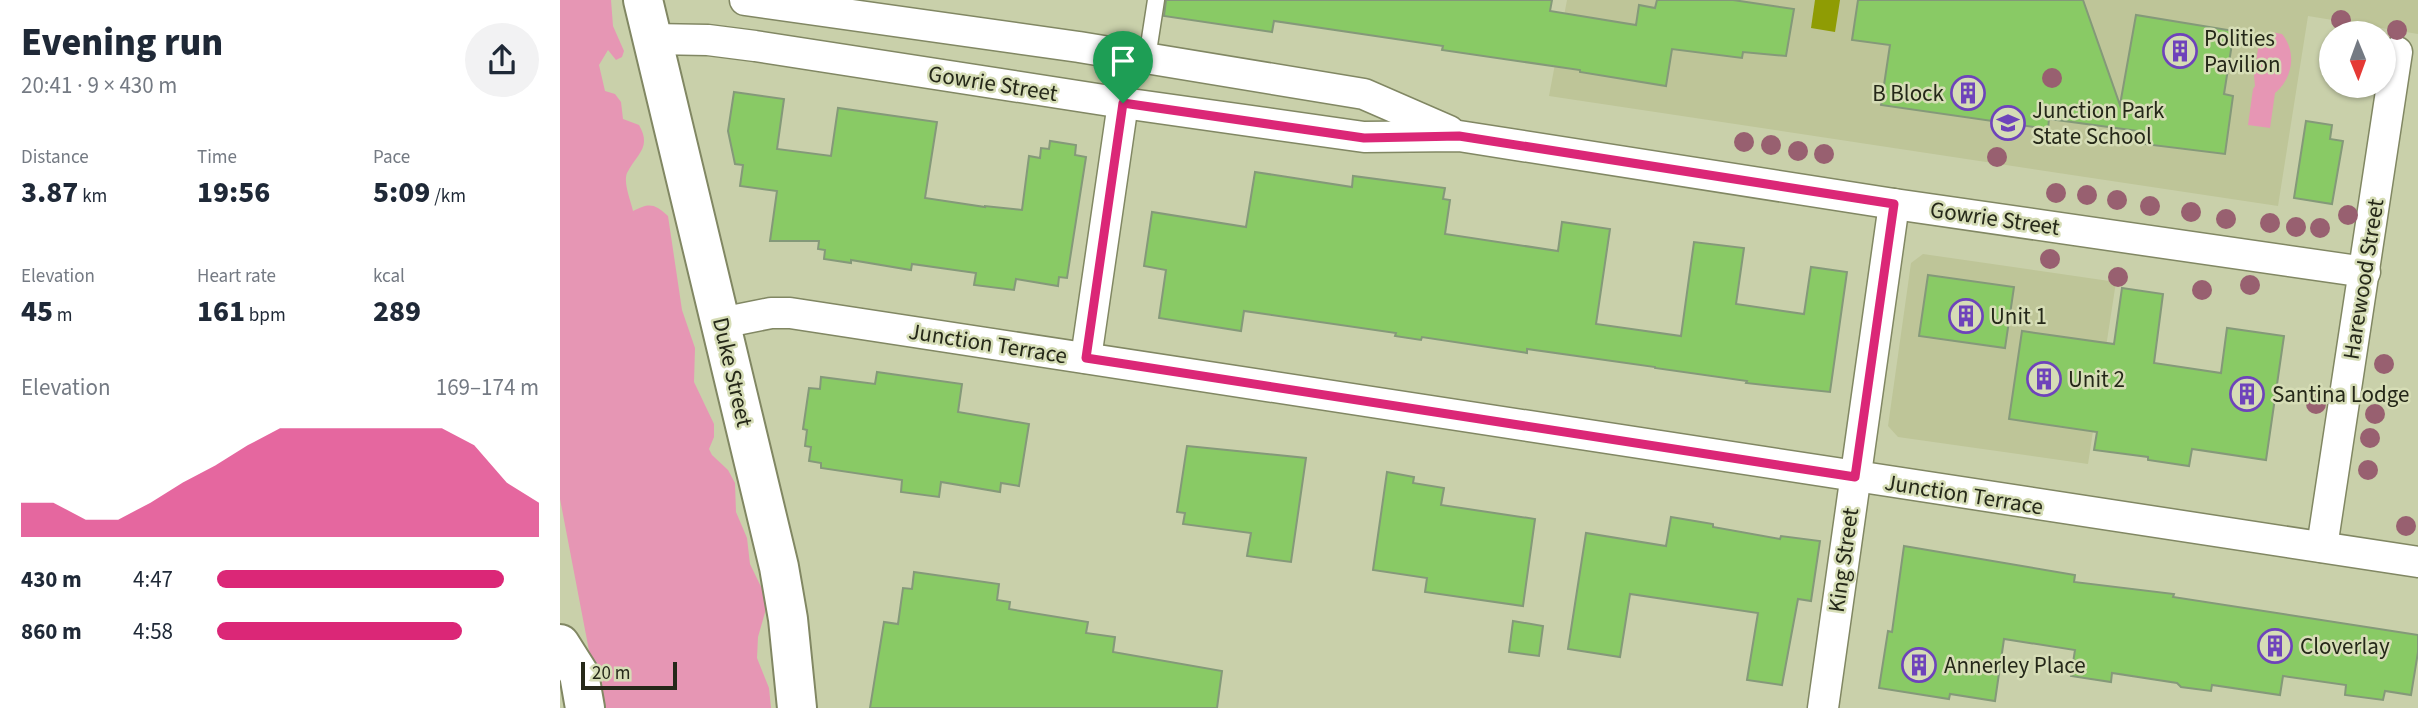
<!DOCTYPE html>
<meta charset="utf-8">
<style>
:root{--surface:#fff;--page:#f2f2f3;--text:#1f2937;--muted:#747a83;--accent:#db2777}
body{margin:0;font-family:"Source Sans 3",sans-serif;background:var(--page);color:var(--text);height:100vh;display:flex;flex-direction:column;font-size:26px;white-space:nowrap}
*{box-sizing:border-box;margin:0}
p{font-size:23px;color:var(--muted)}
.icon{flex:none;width:38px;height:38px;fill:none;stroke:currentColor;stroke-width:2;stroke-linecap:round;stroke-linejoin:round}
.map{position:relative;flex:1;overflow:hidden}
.side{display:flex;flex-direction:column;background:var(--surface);width:560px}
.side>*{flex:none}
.needle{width:46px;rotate:179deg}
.tools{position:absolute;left:1759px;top:21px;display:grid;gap:14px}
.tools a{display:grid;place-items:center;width:77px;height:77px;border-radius:50%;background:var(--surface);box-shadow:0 2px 5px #0004;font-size:35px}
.scale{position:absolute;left:21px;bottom:18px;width:96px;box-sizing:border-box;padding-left:7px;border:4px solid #252819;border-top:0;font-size:19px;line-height:24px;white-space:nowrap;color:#252819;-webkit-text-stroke:5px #d6ddb6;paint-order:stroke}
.pin{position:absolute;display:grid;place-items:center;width:60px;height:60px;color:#fff;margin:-72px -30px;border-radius:50% 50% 50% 0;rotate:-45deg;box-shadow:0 0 7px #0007}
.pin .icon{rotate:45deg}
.round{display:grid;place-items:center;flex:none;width:74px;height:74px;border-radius:37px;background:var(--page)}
.head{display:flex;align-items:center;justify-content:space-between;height:119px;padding:0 21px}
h1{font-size:38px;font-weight:800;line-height:52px}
.figures{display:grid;grid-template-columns:repeat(3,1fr);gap:10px;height:119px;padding:7px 21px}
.figures div{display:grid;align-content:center}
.figures b{font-size:30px;font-weight:800}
.figures small{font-size:19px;font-weight:400}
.figures p{font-size:19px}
.chart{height:196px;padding:14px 21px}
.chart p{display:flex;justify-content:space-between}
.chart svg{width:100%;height:126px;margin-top:7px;fill:var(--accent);opacity:.7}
ul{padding:0 21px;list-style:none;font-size:23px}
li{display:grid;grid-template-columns:112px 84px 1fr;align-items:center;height:52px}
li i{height:18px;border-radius:9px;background:var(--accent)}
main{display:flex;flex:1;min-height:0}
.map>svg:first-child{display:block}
.built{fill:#bec598}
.green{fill:#e696b4}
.water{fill:#8f9c04}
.building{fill:#89ca65;stroke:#849979;stroke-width:2}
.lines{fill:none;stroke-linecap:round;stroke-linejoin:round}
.lane-casing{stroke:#818763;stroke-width:19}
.street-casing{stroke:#818763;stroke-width:33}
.secondary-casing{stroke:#818763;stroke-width:42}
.highway-casing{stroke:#818763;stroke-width:42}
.lane{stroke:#fff;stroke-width:16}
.street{stroke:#fff;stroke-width:30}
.secondary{stroke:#fff;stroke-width:38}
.highway{stroke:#fff;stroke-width:38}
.tree{fill:#986070}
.route-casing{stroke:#fff;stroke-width:14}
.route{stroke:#db2777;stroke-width:9}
.labels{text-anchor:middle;stroke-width:5;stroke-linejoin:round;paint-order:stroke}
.poi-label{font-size:23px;fill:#252819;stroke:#d6ddb6;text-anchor:start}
.street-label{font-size:23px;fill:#252819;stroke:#d6ddb6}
</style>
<main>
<section class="side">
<div class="head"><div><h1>Evening run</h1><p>20:41 · 9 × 430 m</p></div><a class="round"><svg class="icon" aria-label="share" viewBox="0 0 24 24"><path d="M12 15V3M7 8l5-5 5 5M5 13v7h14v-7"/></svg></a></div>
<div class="figures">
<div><p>Distance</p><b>3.87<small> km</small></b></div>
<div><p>Time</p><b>19:56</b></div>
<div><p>Pace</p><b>5:09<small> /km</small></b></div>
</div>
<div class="figures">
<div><p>Elevation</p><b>45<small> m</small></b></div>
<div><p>Heart rate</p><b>161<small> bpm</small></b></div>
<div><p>kcal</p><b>289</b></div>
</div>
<div class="chart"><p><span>Elevation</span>169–174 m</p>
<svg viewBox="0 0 160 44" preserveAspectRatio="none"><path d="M0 44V32L10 32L20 38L30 38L40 32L50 25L60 19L70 12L80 6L90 6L100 6L110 6L120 6L130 6L140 12L150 25L160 32V44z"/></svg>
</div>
<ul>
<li><b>430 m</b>4:47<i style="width:89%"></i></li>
<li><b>860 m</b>4:58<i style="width:76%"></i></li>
</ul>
</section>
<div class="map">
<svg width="1858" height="708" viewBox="0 0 1858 708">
<rect width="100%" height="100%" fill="#c9d0aa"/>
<!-- built -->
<g class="built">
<path d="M 1007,0 L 1858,0 L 1858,34 L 1748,16 L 1718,206 L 989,96 Z"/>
<path d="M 1363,254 L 1556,282 L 1528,464 L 1338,437 L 1328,426 L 1351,263 Z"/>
</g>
<!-- green -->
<g class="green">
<path d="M 0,0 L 51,0 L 53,26 L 64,51 L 62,57 L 56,60 L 48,50 L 39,65 L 45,91 L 55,94 L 61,102 L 63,119 L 79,125 C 92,148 77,153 67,173 C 63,183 71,201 73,211 C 89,203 94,203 108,216 L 122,310 L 135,348 L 134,382 L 154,424 L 154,437 L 149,449 L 152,455 L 168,470 L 175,483 L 176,512 L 187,538 L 190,564 L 205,595 L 206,609 L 198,637 L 197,658 L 209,688 L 211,708 L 40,708 L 0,499 Z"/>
<path d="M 1711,32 L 1722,34 C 1737,52 1733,78 1715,93 L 1710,128 L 1688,125 L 1693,89 L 1695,86 L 1694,75 L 1699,42 Z"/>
</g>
<!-- water -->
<path class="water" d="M 1255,0 L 1280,0 L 1275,32 L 1251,28 Z"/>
<!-- building -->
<g class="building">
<path d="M 606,0 L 992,0 L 990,11 L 1076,25 L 1079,5 L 1095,8 L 1097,0 L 1173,0 L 1234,9 L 1226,56 L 1183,52 L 1182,58 L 1112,49 L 1106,86 L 1020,72 L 1020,70 L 882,50 L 883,46 L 714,21 L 712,32 L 604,16 Z"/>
<path d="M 1298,0 L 1523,0 L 1560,105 L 1576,15 L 1674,31 L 1664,94 L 1673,96 L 1665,154 L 1584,144 L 1586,132 L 1489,119 L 1488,129 L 1321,105 L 1330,45 L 1292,40 Z"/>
<path d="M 174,92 L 224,99 L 217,149 L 271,156 L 278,108 L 377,122 L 365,198 L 425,207 L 425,206 L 462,210 L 469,156 L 480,158 L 481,148 L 489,149 L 490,141 L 516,145 L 515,155 L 526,157 L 507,278 L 499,277 L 498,286 L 456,279 L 454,290 L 414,285 L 416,273 L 352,264 L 351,270 L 291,260 L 291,263 L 264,259 L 265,250 L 258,249 L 259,241 L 210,241 L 217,191 L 180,186 L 183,165 L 175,164 L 168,131 Z"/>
<path d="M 1746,121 L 1772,125 L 1770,139 L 1783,141 L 1772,204 L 1734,198 Z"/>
<path d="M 695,172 L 792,187 L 793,176 L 885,188 L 883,199 L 890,200 L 885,234 L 998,251 L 1002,222 L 1050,229 L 1036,324 L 1121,336 L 1134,242 L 1184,248 L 1176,304 L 1244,314 L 1251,267 L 1287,272 L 1270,392 L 1186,383 L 1187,381 L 1095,368 L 1095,367 L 967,349 L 967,353 L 862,337 L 861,340 L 835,336 L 836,333 L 684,311 L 681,331 L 599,318 L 606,270 L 584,266 L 592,212 L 686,227 Z"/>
<path d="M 1368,275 L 1454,287 L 1445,348 L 1359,336 Z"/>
<path d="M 1562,288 L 1603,294 L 1594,363 L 1661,373 L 1667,328 L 1724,336 L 1706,460 L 1632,449 L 1629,466 L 1588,460 L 1588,457 L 1534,450 L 1537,432 L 1449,419 L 1462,331 L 1554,344 Z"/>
<path d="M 317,372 L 402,384 L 398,412 L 469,424 L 459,486 L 441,483 L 440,492 L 381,482 L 379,497 L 341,492 L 342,480 L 261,468 L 261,463 L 249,461 L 251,447 L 245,446 L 247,430 L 243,429 L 249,388 L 260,389 L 261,377 L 315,384 Z"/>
<path d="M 627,446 L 746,458 L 731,562 L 687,556 L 691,533 L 623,524 L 625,513 L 617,512 Z"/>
<path d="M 827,472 L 854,477 L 853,483 L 884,488 L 881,505 L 975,519 L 963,606 L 865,592 L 867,578 L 813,570 Z"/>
<path d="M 1111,517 L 1153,524 L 1153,527 L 1220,539 L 1221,536 L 1260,541 L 1251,601 L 1238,599 L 1222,685 L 1187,680 L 1198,613 L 1070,594 L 1060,657 L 1008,649 L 1026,533 L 1106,546 Z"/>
<path d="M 1344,546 L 1515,575 L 1514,582 L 1614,594 L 1613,597 L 1858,635 L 1858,652 L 1851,695 L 1825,691 L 1823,700 L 1785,695 L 1786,685 L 1723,676 L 1720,695 L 1652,685 L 1651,691 L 1621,687 L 1617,683 L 1552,673 L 1551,682 L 1511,676 L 1515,650 L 1444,639 L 1435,701 L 1390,694 L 1389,699 L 1319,688 L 1328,631 L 1332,632 Z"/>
<path d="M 354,572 L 439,584 L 437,600 L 450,602 L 449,609 L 528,622 L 526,633 L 555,637 L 553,652 L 662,671 L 657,708 L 310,708 L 324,622 L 338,624 L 343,588 L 352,589 Z"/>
<path d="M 953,621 L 983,626 L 979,656 L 949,652 Z"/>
</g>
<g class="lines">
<!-- lane casing -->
<g class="lane-casing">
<path id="lane" d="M 587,58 L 596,0"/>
</g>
<!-- street casing -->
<g class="street-casing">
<g id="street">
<path d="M 185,0 L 519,47 L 804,94 L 889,131"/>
<path d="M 92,39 L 148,40 L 195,46 L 563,103 L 804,137 L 899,136 L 1334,204 L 1805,272"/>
<path d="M 161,323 L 211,313 L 230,313 L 1858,562"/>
<path d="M 526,358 L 563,103"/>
<path d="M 1762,547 L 1837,52"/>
<path d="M 1263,708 L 1334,204"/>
</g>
</g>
<!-- secondary casing -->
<g class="secondary-casing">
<path id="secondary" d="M 83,0 L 219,567 L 228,619 L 237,708"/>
</g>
<!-- highway casing -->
<g class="highway-casing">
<path id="highway" d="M 0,644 L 19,674 L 25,708"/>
</g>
<!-- lane -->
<use href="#lane" class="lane"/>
<!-- street -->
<use href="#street" class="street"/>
<!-- secondary -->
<use href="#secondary" class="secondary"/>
<!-- highway -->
<use href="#highway" class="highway"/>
</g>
<!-- trees -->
<g class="tree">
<circle cx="1781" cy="20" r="10"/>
<circle cx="1837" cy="30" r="10"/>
<circle cx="1492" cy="78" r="10"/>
<circle cx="1184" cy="142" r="10"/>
<circle cx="1211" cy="145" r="10"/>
<circle cx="1238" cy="151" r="10"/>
<circle cx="1264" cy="154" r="10"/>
<circle cx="1437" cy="157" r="10"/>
<circle cx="1496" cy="193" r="10"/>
<circle cx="1527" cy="195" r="10"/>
<circle cx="1557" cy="200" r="10"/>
<circle cx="1590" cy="206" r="10"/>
<circle cx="1631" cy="212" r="10"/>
<circle cx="1788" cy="215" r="10"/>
<circle cx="1666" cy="219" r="10"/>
<circle cx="1710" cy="223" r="10"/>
<circle cx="1736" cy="227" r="10"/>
<circle cx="1760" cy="228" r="10"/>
<circle cx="1490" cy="259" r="10"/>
<circle cx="1558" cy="277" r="10"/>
<circle cx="1690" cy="285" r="10"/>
<circle cx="1642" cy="290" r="10"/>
<circle cx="1824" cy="364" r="10"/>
<circle cx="1756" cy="404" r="10"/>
<circle cx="1815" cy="414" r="10"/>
<circle cx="1810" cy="438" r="10"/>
<circle cx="1808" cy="470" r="10"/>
<circle cx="1846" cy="526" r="10"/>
</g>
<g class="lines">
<!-- route casing -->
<g class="route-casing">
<path id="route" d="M 563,103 L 804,138 L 899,136 L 1334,204 L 1295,477 L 526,358 Z"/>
</g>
<!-- route -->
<use href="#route" class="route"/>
</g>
<!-- icons -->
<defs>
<g id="building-ring" transform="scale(1.75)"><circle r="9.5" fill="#d6ddb6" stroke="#6e43bb" stroke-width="1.5"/><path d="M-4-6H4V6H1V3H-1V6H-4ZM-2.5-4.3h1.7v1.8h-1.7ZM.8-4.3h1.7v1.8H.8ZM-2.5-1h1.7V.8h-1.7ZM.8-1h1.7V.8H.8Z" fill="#6e43bb"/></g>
<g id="school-ring" transform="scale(1.75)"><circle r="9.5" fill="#d6ddb6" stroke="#6e43bb" stroke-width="1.5"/><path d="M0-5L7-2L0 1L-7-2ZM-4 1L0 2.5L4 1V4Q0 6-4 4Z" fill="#6e43bb"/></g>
</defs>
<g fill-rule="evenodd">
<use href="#building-ring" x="1620" y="51"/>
<use href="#building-ring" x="1408" y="93"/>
<use href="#school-ring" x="1448" y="123"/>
<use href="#building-ring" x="1406" y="316"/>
<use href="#building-ring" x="1484" y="379"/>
<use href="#building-ring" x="1687" y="394"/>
<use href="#building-ring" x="1715" y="646"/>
<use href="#building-ring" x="1359" y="665"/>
</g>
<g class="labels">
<!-- poi labels -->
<g class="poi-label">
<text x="1644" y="46">Polities<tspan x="1644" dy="26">Pavilion</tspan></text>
<text x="1384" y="101" text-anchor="end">B Block</text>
<text x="1472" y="118">Junction Park<tspan x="1472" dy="26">State School</tspan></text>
<text x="1430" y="324">Unit 1</text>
<text x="1508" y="387">Unit 2</text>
<text x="1712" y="402">Santina Lodge</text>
<text x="1740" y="654">Cloverlay</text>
<text x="1384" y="673">Annerley Place</text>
</g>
<!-- street labels -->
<g class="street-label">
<text transform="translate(433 83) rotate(9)" y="8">Gowrie Street</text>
<text transform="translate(1435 218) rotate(8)" y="8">Gowrie Street</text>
<text transform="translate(1803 279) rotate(-81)" y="8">Harewood Street</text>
<text transform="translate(428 343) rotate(9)" y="8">Junction Terrace</text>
<text transform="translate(173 372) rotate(77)" y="8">Duke Street</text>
<text transform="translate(1404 494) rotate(9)" y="8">Junction Terrace</text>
<text transform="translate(1283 560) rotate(-82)" y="8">King Street</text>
</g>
</g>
</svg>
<div class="tools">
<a><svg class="needle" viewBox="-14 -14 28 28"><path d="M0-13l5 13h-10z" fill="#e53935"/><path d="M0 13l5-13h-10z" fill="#747a83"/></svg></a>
</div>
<div class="scale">20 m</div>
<div class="pin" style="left:563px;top:103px;background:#1e9e55"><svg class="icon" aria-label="arrive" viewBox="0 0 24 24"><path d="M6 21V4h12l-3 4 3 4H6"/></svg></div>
</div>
</main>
